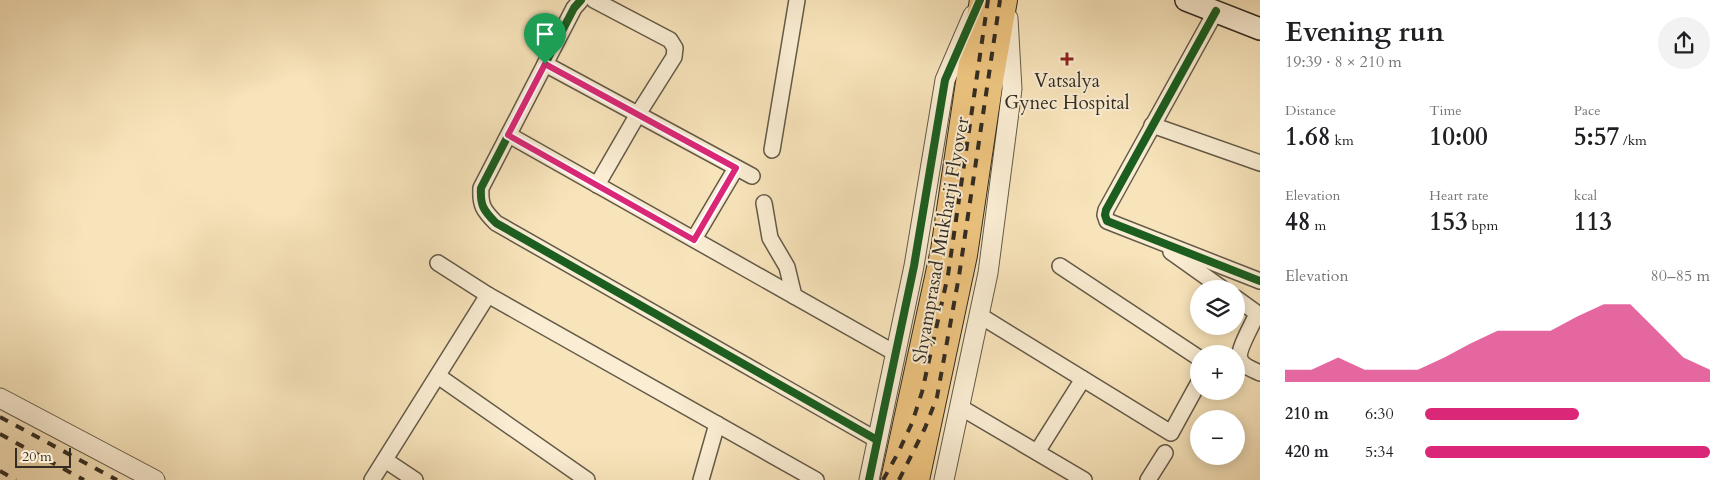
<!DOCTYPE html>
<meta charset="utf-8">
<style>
:root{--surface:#fff;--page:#f2f2f2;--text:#202124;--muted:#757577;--accent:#db2777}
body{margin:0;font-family:Cardo,serif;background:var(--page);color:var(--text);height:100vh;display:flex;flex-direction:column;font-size:19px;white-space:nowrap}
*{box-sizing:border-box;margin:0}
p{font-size:16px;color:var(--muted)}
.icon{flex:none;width:28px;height:28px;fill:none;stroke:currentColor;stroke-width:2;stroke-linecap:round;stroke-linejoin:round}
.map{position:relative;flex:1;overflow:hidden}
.panel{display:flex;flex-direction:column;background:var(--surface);width:475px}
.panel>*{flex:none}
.tools{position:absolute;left:1190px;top:280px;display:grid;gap:10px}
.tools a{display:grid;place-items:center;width:55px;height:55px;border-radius:50%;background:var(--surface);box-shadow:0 2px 12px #0003;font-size:25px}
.scale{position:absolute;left:15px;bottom:12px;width:56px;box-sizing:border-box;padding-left:5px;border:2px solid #332c22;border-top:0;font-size:14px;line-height:18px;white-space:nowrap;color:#332c22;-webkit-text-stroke:4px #faedd3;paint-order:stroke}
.pin{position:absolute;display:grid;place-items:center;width:42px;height:42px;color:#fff;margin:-51px -21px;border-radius:50% 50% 50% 0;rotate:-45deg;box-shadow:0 0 5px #0007}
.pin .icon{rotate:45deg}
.round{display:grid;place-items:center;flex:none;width:52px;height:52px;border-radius:26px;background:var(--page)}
.summary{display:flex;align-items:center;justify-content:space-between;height:85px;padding:0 25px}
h1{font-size:28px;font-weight:700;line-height:38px}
.figures{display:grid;grid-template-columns:repeat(3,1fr);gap:8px;height:85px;padding:5px 25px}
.figures div{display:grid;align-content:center}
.figures b{font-size:25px;font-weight:700}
.figures small{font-size:14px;font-weight:400}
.figures p{font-size:14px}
.chart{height:140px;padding:10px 25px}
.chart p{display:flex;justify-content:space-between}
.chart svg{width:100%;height:90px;margin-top:5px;fill:var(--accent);opacity:.7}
ul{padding:0 25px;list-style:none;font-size:16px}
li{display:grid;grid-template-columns:80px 60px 1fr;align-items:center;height:38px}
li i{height:12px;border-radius:6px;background:var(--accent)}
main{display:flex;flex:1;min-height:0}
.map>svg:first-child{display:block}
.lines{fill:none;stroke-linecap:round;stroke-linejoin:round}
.minor-casing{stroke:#645a48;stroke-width:18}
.tertiary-casing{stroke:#645a48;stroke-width:21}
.secondary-casing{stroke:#332c22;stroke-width:24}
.primary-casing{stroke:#332c22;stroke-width:26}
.minor{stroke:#faedd3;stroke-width:15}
.tertiary{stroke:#faedd3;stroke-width:19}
.secondary{stroke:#faedd3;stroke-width:21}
.primary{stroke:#ecc27e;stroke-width:24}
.rail{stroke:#332c22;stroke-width:4;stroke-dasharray:9 9;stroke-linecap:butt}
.cycleway-casing{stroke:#faedd3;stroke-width:11}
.cycleway{stroke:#1b5e20;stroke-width:8}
.route-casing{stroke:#fff;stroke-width:10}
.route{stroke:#db2777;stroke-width:6}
.poi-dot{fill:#8f2418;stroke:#faedd3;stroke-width:2}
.labels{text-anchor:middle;stroke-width:4;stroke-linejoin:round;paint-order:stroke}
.poi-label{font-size:19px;fill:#332c22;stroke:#faedd3}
.street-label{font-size:19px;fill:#332c22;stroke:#faedd3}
</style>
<main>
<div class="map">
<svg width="1260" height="480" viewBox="0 0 1260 480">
<rect width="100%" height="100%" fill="#f8e4bb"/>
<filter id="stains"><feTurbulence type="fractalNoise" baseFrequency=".004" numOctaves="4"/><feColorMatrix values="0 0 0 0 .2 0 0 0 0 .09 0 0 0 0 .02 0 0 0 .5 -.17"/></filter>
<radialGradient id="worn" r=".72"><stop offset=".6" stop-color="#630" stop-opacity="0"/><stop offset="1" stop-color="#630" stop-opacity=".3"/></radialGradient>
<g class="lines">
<!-- minor casing -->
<g class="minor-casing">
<g id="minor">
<path d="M 581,0 L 574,8 L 481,188 C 480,205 483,210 496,223 L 877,440"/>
<path d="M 594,0 L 670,40 L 675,48 L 674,57 L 638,114 L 597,185"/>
<path d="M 1216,11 L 1106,210 L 1105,215 L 1107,221 L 1260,281"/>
<path d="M 545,64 L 752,176"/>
<path d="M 1152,125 L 1260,163"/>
<path d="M 509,135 L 895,353"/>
<path d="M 772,150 L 797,0"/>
<path d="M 764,203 L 770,238 L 787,267 L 794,296"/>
<path d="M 694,239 L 736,168"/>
<path d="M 1171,252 L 1223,289"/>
<path d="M 438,263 L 488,295"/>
<path d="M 1060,266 L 1199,358"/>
<path d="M 1236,298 L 1254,311 L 1256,316 C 1252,325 1237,351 1240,359 C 1242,366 1254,370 1260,373"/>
<path d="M 979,315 L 1171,433 L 1199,382"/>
<path d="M 438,376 L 587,480"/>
<path d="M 960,407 L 1084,480"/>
<path d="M 1037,452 L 1083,379"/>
<path d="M 385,460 L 415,480"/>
<path d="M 372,480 L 488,295 L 816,480"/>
<path d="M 701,480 L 717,424"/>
<path d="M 1148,480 L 1165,453"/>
</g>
</g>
<!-- tertiary casing -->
<g class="tertiary-casing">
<g id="tertiary">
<path d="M 0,398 L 155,480"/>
<path d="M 869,480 L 914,266 L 945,80 L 973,15"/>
<path d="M 944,480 L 988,273 L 1012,89 L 1008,18"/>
</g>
</g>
<!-- secondary casing -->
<g class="secondary-casing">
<path id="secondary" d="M 1186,0 L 1260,29"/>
</g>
<!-- primary casing -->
<g class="primary-casing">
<g id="primary">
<path d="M 893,480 L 943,250 L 969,76 L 982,0"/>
<path d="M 917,480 L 965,255 L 991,80 L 1005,0"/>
</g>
</g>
<!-- minor -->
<use href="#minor" class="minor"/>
<!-- tertiary -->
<use href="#tertiary" class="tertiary"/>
<!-- secondary -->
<use href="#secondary" class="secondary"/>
<!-- primary -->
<use href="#primary" class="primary"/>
<!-- rail -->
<g class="rail">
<path d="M 0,417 L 117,480"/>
<path d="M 0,434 L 84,480"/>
<path d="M 0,471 L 16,480"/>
<path d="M 883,480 L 898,453 L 912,423 L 922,392 L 948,275 L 988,0"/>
<path d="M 899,480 L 925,428 L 937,397 L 959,276 L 1000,0"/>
</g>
<!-- cycleway casing -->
<g class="cycleway-casing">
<g id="cycleway">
<path d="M 581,0 L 574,8 L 481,188 C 480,205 483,210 496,223 L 877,440"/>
<path d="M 1216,11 L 1106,210 L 1105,215 L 1107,221 L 1260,281"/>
<path d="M 869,480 L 914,266 L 945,80 L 980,0"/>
</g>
</g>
<!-- cycleway -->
<use href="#cycleway" class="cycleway"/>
</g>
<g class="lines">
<!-- route casing -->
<g class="route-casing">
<path id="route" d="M 545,64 L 736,168 L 694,240 L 508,135 Z"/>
</g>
<!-- route -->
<use href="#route" class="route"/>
</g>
<!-- markers -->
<path class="poi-dot" d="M1064.5 51.5h5v5h5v5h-5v5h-5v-5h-5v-5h5z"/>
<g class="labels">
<!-- poi labels -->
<g class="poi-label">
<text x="1067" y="87">Vatsalya<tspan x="1067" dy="22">Gynec Hospital</tspan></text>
</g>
<!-- street labels -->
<g class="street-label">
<text transform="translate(940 240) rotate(-80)" y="7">Shyamprasad Mukharji Flyover</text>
</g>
</g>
<rect width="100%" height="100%" filter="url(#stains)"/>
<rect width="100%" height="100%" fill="url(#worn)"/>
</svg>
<div class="tools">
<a><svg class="icon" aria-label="layers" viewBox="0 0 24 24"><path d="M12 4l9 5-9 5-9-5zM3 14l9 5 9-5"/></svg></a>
<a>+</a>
<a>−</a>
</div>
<div class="scale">20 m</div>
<div class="pin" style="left:545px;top:64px;background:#1e9e55"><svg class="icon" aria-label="arrive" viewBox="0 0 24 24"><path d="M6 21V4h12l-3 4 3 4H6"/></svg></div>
</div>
<section class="panel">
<div class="summary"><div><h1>Evening run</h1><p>19:39 · 8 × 210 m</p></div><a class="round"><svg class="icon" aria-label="share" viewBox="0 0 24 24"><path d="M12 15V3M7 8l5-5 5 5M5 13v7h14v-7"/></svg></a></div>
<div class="figures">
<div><p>Distance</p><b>1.68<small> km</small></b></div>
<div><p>Time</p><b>10:00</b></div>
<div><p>Pace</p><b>5:57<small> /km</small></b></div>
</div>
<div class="figures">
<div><p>Elevation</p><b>48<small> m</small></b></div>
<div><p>Heart rate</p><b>153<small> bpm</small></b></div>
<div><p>kcal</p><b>113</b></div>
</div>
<div class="chart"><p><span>Elevation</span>80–85 m</p>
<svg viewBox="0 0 160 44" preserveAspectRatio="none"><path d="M0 44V38L10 38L20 32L30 38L40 38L50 38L60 32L70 25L80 19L90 19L100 19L110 12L120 6L130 6L140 19L150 32L160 38V44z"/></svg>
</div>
<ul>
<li><b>210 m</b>6:30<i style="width:54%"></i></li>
<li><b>420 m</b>5:34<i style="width:100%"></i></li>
</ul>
</section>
</main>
